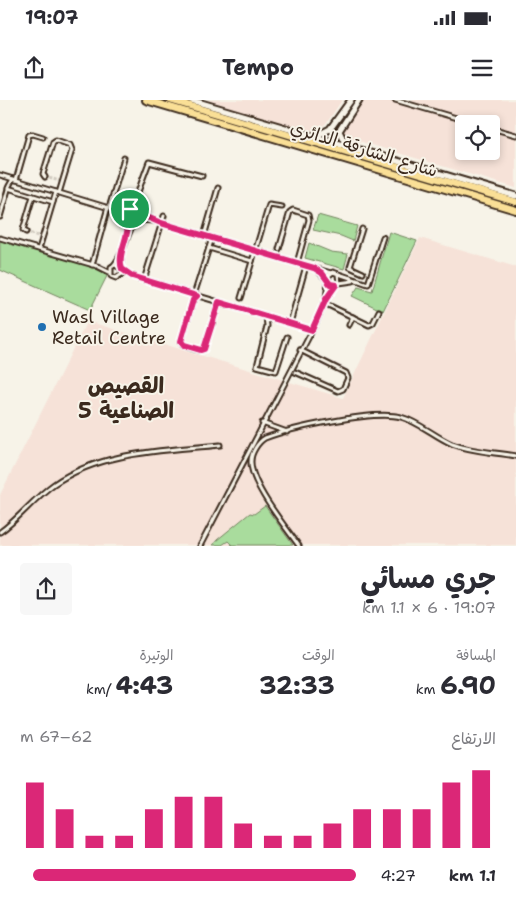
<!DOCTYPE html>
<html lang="ar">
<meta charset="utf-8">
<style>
:root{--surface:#fff;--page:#f7f7f7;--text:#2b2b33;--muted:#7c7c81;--accent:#db2777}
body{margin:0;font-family:"Shantell Sans","Playpen Sans Arabic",sans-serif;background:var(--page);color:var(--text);direction:rtl;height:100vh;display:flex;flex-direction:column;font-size:19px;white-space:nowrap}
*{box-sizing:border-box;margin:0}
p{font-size:16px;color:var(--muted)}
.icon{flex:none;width:28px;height:28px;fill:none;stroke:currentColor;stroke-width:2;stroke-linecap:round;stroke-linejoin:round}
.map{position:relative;height:446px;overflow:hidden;direction:ltr}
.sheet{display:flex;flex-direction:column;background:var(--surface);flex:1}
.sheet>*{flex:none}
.controls{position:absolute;left:455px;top:15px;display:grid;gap:10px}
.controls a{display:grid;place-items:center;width:45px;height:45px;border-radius:5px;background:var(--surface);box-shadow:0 2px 8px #0003;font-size:25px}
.pin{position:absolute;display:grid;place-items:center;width:42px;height:42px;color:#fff;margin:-21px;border:2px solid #fff;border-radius:50%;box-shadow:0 1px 5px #0007}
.round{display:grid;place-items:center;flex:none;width:52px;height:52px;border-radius:5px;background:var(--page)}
.headline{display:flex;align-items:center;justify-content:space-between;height:85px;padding:0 20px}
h1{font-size:28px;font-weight:700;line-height:38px}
.metrics{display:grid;grid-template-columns:repeat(3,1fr);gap:8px;height:85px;padding:5px 20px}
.metrics div{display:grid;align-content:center}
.metrics b{font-size:25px;font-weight:700}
.metrics small{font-size:14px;font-weight:400}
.metrics p{font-size:14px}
.chart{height:140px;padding:10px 20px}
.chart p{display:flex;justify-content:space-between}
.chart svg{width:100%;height:90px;margin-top:5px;stroke:var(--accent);stroke-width:6}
ul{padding:0 20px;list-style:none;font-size:16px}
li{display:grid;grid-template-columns:80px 60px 1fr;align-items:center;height:38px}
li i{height:12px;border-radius:6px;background:var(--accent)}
.status{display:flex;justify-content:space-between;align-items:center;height:35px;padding:0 25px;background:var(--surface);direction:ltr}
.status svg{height:14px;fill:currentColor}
header{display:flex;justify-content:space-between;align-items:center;height:65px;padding:0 20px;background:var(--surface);font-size:22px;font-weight:700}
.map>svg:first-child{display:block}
.built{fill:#f6e2d8;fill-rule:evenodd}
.green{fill:#a9dc9d;stroke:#72835e}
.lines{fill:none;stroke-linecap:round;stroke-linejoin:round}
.street-tunnel{stroke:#d1cbc0;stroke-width:3;stroke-dasharray:3 1.5;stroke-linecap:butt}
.street-casing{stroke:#3b2a1e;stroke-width:7}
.secondary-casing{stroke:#3b2a1e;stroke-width:9}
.highway-casing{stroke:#3b2a1e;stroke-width:10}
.street{stroke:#f7f3e8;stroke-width:3}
.secondary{stroke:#f7f3e8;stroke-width:5}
.highway{stroke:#fadf96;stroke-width:6}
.route-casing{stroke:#fff;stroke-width:10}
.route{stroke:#db2777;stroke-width:6}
.poi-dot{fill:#1f6fb2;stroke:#f7f3e8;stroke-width:2}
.labels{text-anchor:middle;stroke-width:4;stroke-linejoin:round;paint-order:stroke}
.street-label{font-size:18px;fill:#3b2a1e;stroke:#f7f3e8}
.poi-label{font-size:18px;fill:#3b2a1e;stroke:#f7f3e8;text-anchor:start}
.district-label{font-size:22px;font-weight:bold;fill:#3b2a1e;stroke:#f7f3e8}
</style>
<div class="status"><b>19:07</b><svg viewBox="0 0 49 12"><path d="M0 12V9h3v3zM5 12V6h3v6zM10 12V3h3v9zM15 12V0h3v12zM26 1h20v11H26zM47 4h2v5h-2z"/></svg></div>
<header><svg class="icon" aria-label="menu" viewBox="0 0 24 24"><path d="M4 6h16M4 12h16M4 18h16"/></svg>Tempo<svg class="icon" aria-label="share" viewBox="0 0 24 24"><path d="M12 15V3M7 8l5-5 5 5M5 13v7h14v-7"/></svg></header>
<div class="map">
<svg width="516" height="446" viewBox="0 0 516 446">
<rect width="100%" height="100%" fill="#f7f3e8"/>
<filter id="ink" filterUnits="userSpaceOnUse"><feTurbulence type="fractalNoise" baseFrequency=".02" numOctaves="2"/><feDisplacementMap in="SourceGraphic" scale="10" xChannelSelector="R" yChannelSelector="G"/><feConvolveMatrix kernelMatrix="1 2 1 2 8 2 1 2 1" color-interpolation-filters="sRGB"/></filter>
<g filter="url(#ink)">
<!-- built -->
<g class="built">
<path d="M 203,0 L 342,0 L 328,21 L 314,35 Z"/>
<path d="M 362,0 L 516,0 L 516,88 L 338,35 ZM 464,24 L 491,24 L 491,51 L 464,51 Z"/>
<path d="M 420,138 L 516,167 L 516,445 L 0,445 L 0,395 L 87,221 L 343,298 Z"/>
</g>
<!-- green -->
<g class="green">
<path d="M 318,115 L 357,126 L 353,141 L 341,136 L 313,130 Z"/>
<path d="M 389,132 L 417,141 L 383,211 L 352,196 L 358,187 L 372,191 Z"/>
<path d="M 0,138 L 109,172 L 90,210 L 0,170 Z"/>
<path d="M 309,143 L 331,152 L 348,154 L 344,169 L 305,158 Z"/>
<path d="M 265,406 L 293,445 L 232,445 L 228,441 L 222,445 L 213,445 L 217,440 L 250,413 L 254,414 Z"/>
</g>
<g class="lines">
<!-- street-tunnel -->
<g class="street-tunnel">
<path d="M 45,77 L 60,81"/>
<path d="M 26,132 L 41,137"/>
</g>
<!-- street casing -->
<g class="street-casing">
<g id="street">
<path d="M 395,0 L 477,24"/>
<path d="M 491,28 L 516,35"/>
<path d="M 0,75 L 109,108 L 127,116"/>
<path d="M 45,77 L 43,74 L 53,42 L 56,40 L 70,45 L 72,50 L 59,93"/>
<path d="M 16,80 L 29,35 L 33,34 L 43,37"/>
<path d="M 8,88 L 53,102"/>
<path d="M 109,108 L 124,58"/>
<path d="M 132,108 L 149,62 L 202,76"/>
<path d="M 114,109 L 128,110"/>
<path d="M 138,110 L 132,108 L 128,110 L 127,116 L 129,120 L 135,121 L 139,117 L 139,97"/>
<path d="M 0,117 L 9,86 L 13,79"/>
<path d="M 137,120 L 155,121 L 331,173"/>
<path d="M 362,129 L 350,167 L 363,173"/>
<path d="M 26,132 L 23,130 L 33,96"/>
<path d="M 127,132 L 128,119"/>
<path d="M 204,136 L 218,88"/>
<path d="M 0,138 L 97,166 L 109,172"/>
<path d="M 209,148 L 252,161"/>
<path d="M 39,149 L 56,92"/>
<path d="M 279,149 L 290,112 L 293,110 L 308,115 L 309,120 L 297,163"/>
<path d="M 121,155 L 122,174 L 116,178 L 111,176 L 111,167 L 115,165 L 121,168"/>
<path d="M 92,165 L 108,107"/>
<path d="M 113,166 C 125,153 126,135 135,121"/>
<path d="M 122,169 L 132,176 L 312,230"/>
<path d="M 317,170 L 326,179"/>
<path d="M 338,175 L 339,183 L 334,185 L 329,184 L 328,176 L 333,172 L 368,184 L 383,137"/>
<path d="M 144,180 L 164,116"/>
<path d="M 339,183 L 353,181"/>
<path d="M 194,195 L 212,138"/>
<path d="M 197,196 L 193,201 L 181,242 C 185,247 199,252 204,249 L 219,202"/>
<path d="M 327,196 L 336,185"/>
<path d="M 241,198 L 269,105 L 282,107"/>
<path d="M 324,203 L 369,225 L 373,223 L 379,211"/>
<path d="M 266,216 L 267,226 L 257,266 L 276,271 L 287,237"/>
<path d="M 290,223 L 306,166"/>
<path d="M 349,225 L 353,217"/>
<path d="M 295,272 L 338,291 L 343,289 L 348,278 L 346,273 L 300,250"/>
<path d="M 262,323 L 287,332"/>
<path d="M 0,432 C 20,418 34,398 54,384 C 102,351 164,351 220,345"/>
<path d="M 200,446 L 315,225 L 326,199 L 328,182"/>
<path d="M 299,446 C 285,426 250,384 251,361 C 251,353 258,342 265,338 C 292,328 373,310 401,317 C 419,322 434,336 452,344 C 473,352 494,352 516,356"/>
</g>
</g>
<!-- secondary casing -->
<g class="secondary-casing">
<g id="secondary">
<path d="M 191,0 L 516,96"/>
<path d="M 316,36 L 330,29 L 351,0"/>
<path d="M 346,45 L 339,31 L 359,0"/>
</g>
</g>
<!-- highway casing -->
<g class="highway-casing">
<g id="highway">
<path d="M 146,0 L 516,110"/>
<path d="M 170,0 L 516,102"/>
</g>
</g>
<!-- street -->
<use href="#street" class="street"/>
<!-- secondary -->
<use href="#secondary" class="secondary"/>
<!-- highway -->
<use href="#highway" class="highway"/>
</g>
</g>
<g class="lines" filter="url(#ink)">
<!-- route casing -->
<g class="route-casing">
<path id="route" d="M 130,109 L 136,109 L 140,114 L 161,123 L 314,168 L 322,173 L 330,184 L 336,185 L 326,199 L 312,230 L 219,202 L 204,249 L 201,250 L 184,245 L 181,241 L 193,200 L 197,196 L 132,176 L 122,169 C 117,154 128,140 128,124 C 128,118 125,114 130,109 Z"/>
</g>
<!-- route -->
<use href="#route" class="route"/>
</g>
<!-- markers -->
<circle class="poi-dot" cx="42" cy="227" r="5"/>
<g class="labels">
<!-- street labels -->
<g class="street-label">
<text transform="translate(364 49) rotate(17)" y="6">شارع الشارقة الدائري</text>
</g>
<!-- poi labels -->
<g class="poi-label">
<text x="52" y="223">Wasl Village<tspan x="52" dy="21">Retail Centre</tspan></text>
</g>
<!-- district labels -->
<g class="district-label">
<text x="126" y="293">القصيص<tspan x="126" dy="25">الصناعية 5</tspan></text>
</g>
</g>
</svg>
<div class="controls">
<a><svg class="icon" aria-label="locate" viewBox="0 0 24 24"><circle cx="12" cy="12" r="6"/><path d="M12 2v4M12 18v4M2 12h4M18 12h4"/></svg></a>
</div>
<div class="pin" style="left:130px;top:109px;background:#1e9e55"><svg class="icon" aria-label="arrive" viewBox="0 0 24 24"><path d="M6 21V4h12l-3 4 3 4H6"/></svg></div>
</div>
<section class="sheet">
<div class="headline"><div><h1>جري مسائي</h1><p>19:07 · 6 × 1.1 km</p></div><a class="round"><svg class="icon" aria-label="share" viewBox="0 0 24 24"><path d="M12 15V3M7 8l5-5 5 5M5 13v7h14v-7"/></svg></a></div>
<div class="metrics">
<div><p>المسافة</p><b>6.90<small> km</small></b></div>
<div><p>الوقت</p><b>32:33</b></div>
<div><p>الوتيرة</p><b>4:43<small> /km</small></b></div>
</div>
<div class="chart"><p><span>الارتفاع</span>62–67 m</p>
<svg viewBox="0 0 160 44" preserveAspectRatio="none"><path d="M5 44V12M15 44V25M25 44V38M35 44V38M45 44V25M55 44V19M65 44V19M75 44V32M85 44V38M95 44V38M105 44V32M115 44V25M125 44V25M135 44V25M145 44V12M155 44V6"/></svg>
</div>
<ul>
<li><b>1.1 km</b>4:27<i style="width:96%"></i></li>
</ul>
</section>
